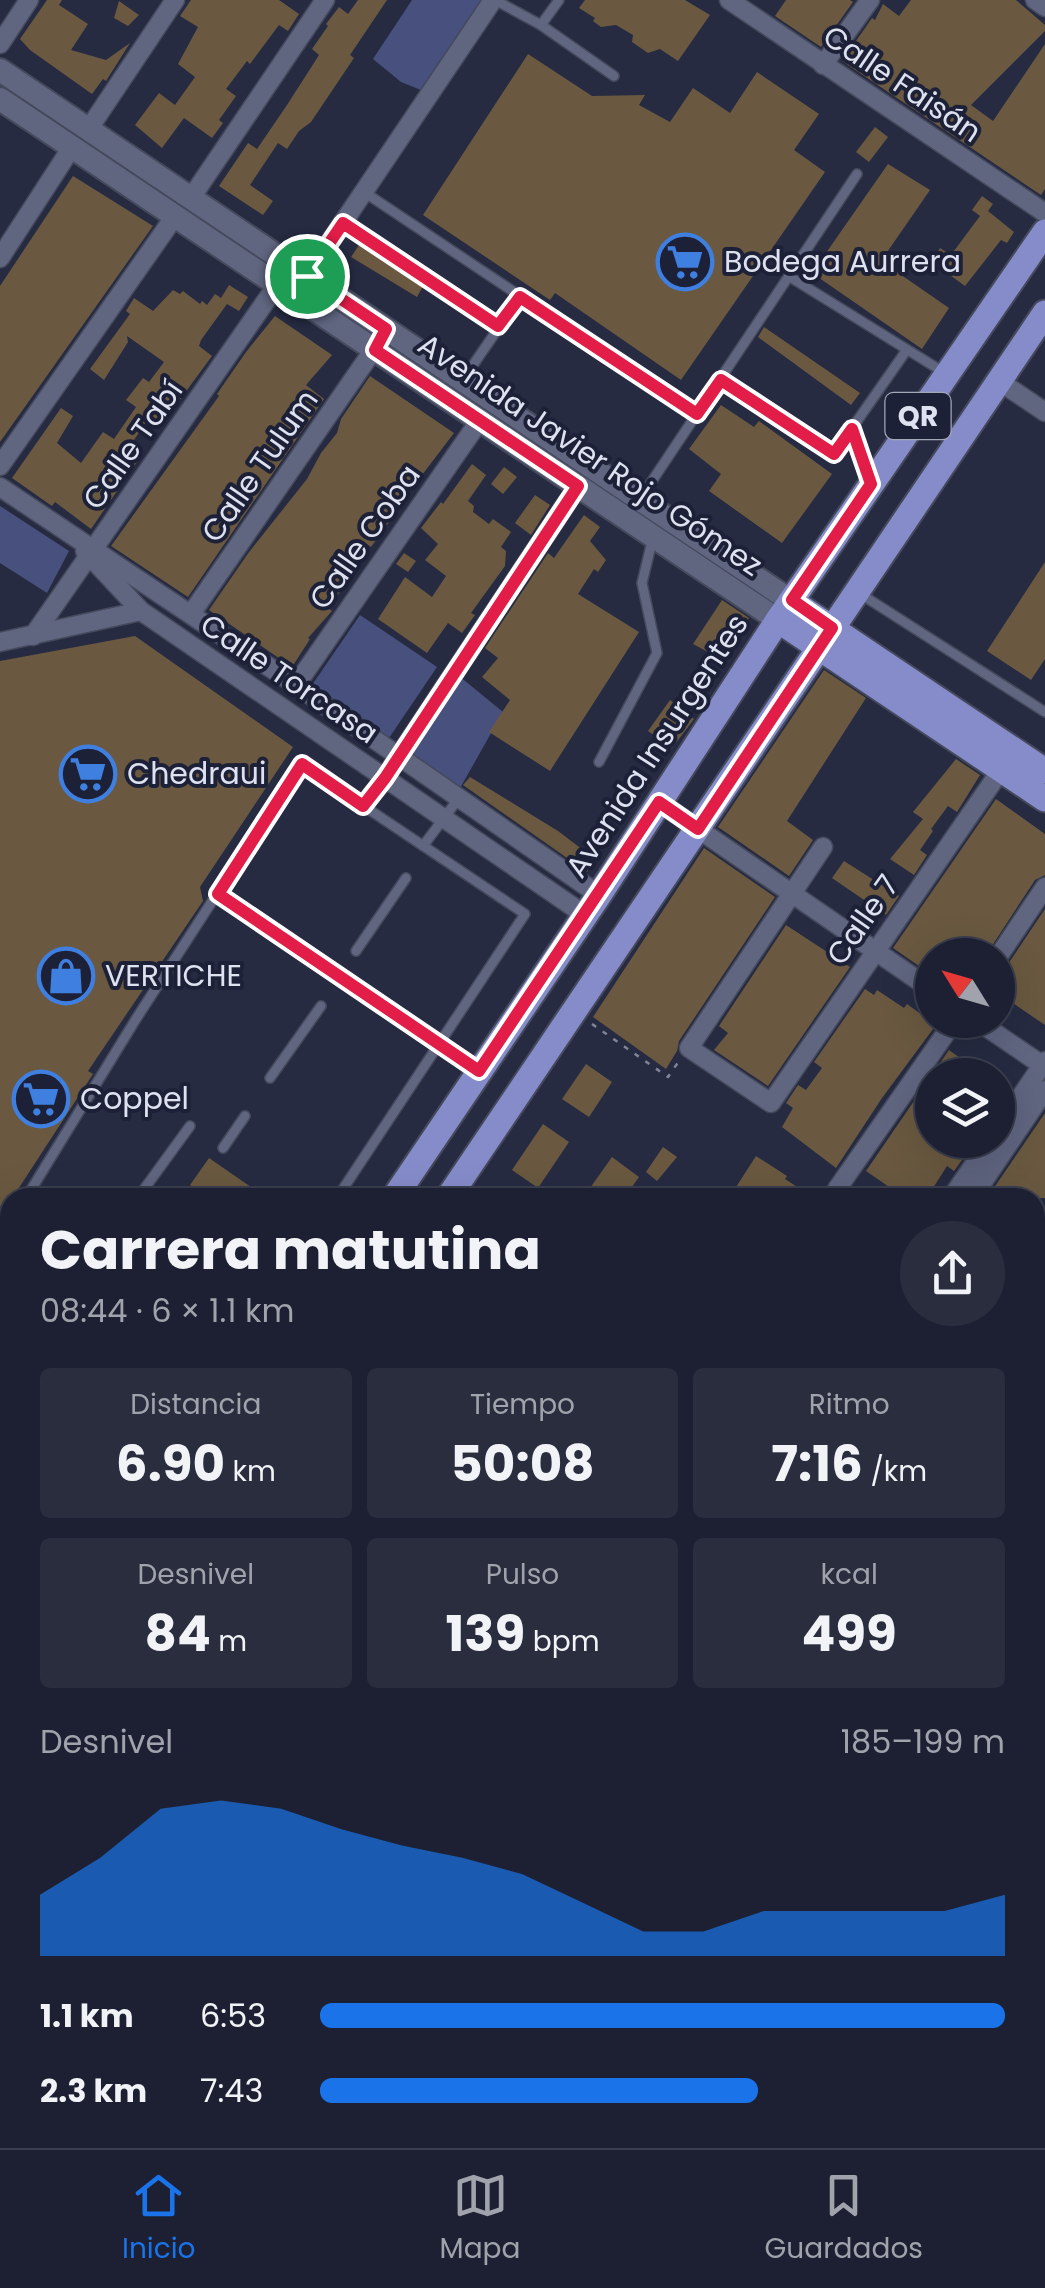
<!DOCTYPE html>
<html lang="es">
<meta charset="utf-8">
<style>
:root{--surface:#1c2032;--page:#292d3e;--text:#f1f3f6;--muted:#a0a3ac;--line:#3a3e4d;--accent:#1a73e8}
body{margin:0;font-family:Poppins,sans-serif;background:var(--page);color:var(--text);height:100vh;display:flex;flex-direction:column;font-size:38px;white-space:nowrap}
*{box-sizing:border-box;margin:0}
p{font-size:32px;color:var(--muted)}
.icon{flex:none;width:55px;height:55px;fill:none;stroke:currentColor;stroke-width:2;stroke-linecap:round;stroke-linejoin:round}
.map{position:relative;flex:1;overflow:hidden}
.side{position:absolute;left:0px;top:1188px;width:1045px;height:962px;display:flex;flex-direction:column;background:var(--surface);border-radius:30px 30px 0 0;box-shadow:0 10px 40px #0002,0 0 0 2px var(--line)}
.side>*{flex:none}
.needle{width:65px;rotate:307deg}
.tools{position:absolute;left:915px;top:938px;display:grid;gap:20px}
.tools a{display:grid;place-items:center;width:100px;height:100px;border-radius:50%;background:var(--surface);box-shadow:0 10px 40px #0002,0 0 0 2px var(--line);font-size:50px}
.pin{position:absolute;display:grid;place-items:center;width:85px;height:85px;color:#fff;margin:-42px;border:5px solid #fff;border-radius:50%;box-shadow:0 2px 10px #0007}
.round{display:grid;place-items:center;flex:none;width:105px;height:105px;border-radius:52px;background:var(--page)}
.headline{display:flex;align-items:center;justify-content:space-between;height:170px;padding:0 40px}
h1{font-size:55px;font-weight:700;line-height:75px}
.metrics{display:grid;grid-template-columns:repeat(3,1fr);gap:15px;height:170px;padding:10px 40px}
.metrics div{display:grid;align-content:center;border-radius:10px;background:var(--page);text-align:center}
.metrics b{font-size:50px;font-weight:700}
.metrics small{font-size:28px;font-weight:400}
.metrics p{font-size:28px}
.chart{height:280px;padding:20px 40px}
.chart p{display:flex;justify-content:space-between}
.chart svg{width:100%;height:180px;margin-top:10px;fill:var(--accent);opacity:.7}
ul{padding:0 40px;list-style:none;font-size:32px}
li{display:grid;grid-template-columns:160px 120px 1fr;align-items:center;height:75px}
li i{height:25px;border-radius:12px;background:var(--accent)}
.dock{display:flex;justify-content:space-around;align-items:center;height:140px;border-top:2px solid var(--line);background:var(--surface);font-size:28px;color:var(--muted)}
.dock a{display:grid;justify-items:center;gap:5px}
.dock .active{color:var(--accent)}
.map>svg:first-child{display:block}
.green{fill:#48507e}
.building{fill:#6a5940}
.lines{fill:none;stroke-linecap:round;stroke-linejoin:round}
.minor-tunnel{stroke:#41465c;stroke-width:18;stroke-dasharray:18 9;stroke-linecap:butt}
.service-casing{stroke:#45495c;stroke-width:12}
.minor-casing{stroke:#45495c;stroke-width:21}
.secondary-casing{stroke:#45495c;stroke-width:26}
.primary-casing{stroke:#45495c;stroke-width:29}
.path{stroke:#7f8497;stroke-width:2.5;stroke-dasharray:5 8;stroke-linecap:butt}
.service{stroke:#606580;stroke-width:9}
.minor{stroke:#606580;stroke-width:18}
.secondary{stroke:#606580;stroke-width:22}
.primary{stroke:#868bca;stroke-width:25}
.route-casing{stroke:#fff;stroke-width:20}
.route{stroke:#e11d48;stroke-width:12}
.labels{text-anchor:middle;stroke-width:8;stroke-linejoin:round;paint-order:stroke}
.shield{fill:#1d2137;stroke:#a3a7b8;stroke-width:2.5}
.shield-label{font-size:28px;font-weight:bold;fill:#dde1f0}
.street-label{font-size:30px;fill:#dde1f0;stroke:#1d2137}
.poi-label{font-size:30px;fill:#dde1f0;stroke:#1d2137;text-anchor:start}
</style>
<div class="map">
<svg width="1045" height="2148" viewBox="0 0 1045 2148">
<rect width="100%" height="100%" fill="#262b42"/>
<!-- green -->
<g class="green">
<path d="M 412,0 L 485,0 L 421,90 L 401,82 L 373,59 Z"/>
<path d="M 0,506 L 69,551 L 47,593 L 0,563 Z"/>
<path d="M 360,615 L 437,667 L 389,738 L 312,685 Z"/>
<path d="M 459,676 L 503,712 L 459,790 L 408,753 Z"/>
<path d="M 1045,1274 L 1045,1331 L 1035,1324 L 1035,1289 Z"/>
<path d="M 278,2140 L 397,2140 L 391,2148 L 279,2148 L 275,2145 Z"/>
</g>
<!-- building -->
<g class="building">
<path d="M 47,0 L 62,0 L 59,5 L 88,24 L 71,50 L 106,60 L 130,43 L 106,81 L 103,79 L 92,94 L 30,50 L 20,39 Z"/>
<path d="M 191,0 L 279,0 L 299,14 L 288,31 L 279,25 L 250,64 L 247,61 L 226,89 L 236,96 L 219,120 L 223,123 L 212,138 L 184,118 L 162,148 L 135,125 L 159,93 L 175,105 L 195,77 L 178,64 L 198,27 L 180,16 Z"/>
<path d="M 358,0 L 387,0 L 350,55 L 354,58 L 311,122 L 299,131 L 287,149 L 278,143 L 250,185 L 273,201 L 263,215 L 219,186 L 248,143 L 257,149 L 287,105 L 319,55 L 312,49 L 328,26 L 326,24 L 339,7 L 348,14 Z"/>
<path d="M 585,0 L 685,0 L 710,15 L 678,61 L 660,49 L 648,53 L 632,42 L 633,35 L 616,25 L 601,27 L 593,21 L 595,18 L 579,8 Z"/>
<path d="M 786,0 L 850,0 L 853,2 L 821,47 L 775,16 Z"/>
<path d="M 911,0 L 1016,0 L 1045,25 L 1045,31 L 971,105 L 993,121 L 1045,44 L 1045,189 L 1041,195 L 842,61 L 872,18 L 875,20 L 883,4 L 899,16 Z"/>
<path d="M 119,1 L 139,15 L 128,26 L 114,18 Z"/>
<path d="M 528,54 L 592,96 L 645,95 L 639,105 L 670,122 L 693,88 L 730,113 L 757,72 L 819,114 L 794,150 L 825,172 L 681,380 L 555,293 L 550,300 L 423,215 Z"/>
<path d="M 875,127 L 888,137 L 869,162 L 856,152 Z"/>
<path d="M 888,164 L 930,190 L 881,261 L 949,308 L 922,349 L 812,273 Z"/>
<path d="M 73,176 L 153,226 L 0,442 L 0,286 Z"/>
<path d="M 982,196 L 993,204 L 988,211 L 1014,232 L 1007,243 L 1001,240 L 965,286 L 932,262 L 940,248 L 951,255 L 980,216 L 972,210 Z"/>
<path d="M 359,245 L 423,286 L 417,297 L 351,257 Z"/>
<path d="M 229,285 L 248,297 L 239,311 L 227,304 L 201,340 L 199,346 L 212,356 L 162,424 L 150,416 L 128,449 L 139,459 L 91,529 L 55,502 L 52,506 L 12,478 L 61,408 L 73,416 L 57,443 L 81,463 L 103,432 L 114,439 L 136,407 L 126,400 L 143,378 L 149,382 L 164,362 L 127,336 L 128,342 L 104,380 L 90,369 L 130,314 L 126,311 L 134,298 L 153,311 L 173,290 L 180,294 L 183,291 L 200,304 L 202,301 L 207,305 L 215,294 L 221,298 Z"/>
<path d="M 275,316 L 332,355 L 306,385 L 324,399 L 188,597 L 111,546 L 219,396 L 217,394 L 246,352 Z"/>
<path d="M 764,327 L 860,393 L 851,405 L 758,337 Z"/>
<path d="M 370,376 L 454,433 L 422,475 L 417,471 L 402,504 L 371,547 L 360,539 L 340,571 L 350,578 L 328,608 L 332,611 L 308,638 L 310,639 L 292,667 L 209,610 L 249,552 L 307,479 L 321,453 L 337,433 L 341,419 Z"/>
<path d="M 721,405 L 754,427 L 759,421 L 832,474 L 782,543 L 709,491 L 721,474 L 689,449 Z"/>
<path d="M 472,464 L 486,475 L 468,501 L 474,506 L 473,512 L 489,524 L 493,519 L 511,532 L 501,547 L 506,551 L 505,566 L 471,613 L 475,615 L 462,633 L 448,623 L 427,653 L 378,619 L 405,577 L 432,597 L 446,576 L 425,560 L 438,544 L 421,528 L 441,502 L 443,504 Z"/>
<path d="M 504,467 L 517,477 L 503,494 L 491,484 Z"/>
<path d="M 535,495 L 550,505 L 531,535 L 515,523 Z"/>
<path d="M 584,515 L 600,527 L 590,541 L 606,560 L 598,572 L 594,569 L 578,594 L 639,632 L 550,771 L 489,732 L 510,700 L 482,677 L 498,658 L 485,648 L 548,553 L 554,558 Z"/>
<path d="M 404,553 L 416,561 L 408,572 L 396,564 Z"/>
<path d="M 1045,562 L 1045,659 L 1031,680 L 987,651 Z"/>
<path d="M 722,600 L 749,618 L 721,659 L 693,644 Z"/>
<path d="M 135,636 L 293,747 L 200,887 L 203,901 L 88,1071 L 93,1074 L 0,1217 L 0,661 Z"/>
<path d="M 824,670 L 866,698 L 787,821 L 813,840 L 789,876 L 718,827 Z"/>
<path d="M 670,700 L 694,719 L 672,748 L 648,731 Z"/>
<path d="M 956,759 L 980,775 L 957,812 L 948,806 L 931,829 L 933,831 L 920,850 L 927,855 L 914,875 L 890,859 L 923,819 L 913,812 Z"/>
<path d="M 470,777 L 558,831 L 595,859 L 587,872 L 463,785 Z"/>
<path d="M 996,799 L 1045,834 L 1045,875 L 1035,880 L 986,955 L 932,955 L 932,975 L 893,948 Z"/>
<path d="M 704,848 L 775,897 L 679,1041 L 677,1051 L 666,1069 L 593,1017 Z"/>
<path d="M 844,861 L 899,896 L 886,915 L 832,878 Z"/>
<path d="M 1045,909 L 1045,1025 L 998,993 L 998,973 L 1008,964 Z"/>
<path d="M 786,925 L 850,967 L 768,1086 L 714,1050 L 728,1033 L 719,1026 Z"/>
<path d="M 865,989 L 874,995 L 877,990 L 904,1008 L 907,1004 L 936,1025 L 882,1098 L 836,1168 L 782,1127 L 793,1108 L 786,1103 L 798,1085 L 806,1090 L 822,1068 L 814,1062 Z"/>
<path d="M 949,1050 L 984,1075 L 932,1075 L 932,1140 L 971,1140 L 963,1151 L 967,1153 L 954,1171 L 947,1166 L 933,1188 L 940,1194 L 939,1198 L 905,1198 L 866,1171 Z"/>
<path d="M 586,1064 L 612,1082 L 589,1117 L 562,1099 Z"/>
<path d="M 1045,1113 L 1045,1198 L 987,1198 L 1032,1132 Z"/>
<path d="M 543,1124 L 569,1142 L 538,1188 L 512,1170 Z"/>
<path d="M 663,1147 L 677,1157 L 657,1181 L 646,1172 Z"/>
<path d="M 756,1156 L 787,1176 L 785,1179 L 814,1198 L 729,1198 Z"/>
<path d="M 612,1157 L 639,1177 L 624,1198 L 583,1198 Z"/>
<path d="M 209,1158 L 267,1198 L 208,1198 L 190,1185 Z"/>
</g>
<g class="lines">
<!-- minor-tunnel -->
<path class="minor-tunnel" d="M 45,2140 L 54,2148"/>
<!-- service casing -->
<g class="service-casing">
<g id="service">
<path d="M 495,0 L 541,25 L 614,76"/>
<path d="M 541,25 L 559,0"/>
<path d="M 364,192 L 697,414"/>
<path d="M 343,223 L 498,326"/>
<path d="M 790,277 L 945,373"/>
<path d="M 464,378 L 520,297"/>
<path d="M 721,380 L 834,454 L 906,351"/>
<path d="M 852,429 L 869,477"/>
<path d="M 640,499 L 857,174"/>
<path d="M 859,593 L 1045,712"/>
<path d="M 599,762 L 657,653 L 642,583 L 653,537"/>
<path d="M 363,806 L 385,778"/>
<path d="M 423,846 L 459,798"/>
<path d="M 218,894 L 476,1069"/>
<path d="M 356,951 L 406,878"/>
<path d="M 270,1078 L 321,1006"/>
<path d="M 223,1148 L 245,1116"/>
<path d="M 142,1192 L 190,1126"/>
<path d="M 26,1198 L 136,1019 L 301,764 L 525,914 L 337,1198"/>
<path d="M 10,1222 L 0,1238 L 10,1244"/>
<path d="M 1,1485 L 10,1471"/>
<path d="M 0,1699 L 10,1684"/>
<path d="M 0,1739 L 10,1745"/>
</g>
</g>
<!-- minor casing -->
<g class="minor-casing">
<g id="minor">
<path d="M 729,0 L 1045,213"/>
<path d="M 1035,0 L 1045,7"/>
<path d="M 0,44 L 29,0"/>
<path d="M 823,65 L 870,0"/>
<path d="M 88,130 L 175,0"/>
<path d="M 191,198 L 325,0"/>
<path d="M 0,258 L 72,147"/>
<path d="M 307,276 L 493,0"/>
<path d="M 999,381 L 1045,412"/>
<path d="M 0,466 L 175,216"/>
<path d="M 0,487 L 296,685 L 599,895"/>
<path d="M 85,551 L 141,611 L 585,915"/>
<path d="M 191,614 L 381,339"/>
<path d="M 33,636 L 277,285"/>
<path d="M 0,642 L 141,611"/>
<path d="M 296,685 L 480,420"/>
<path d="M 393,765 L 578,486"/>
<path d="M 659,802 L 932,990"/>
<path d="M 823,847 L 689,1048 L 771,1103 L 1001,770"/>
<path d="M 998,957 L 1045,887"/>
<path d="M 976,1020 L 1045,1067"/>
<path d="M 998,1130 L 1045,1061"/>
<path d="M 837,1189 L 955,1020"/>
<path d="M 951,1198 L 991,1140"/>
<path d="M 972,1198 L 1045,1090"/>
<path d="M 1035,1331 L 1045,1338"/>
<path d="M 1035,1458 L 1045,1443"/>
<path d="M 1035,1670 L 1045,1655"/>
<path d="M 1035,1779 L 1045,1786"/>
<path d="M 1035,1901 L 1045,1886"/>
<path d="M 0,1909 L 10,1919"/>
<path d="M 0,1933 L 10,1942"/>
<path d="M 237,2140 L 246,2148"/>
<path d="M 260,2140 L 270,2148"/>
<path d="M 705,2140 L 713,2148"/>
<path d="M 962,2140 L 972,2148"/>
<path d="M 120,2148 L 125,2140"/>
<path d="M 398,2148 L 403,2140"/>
<path d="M 548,2148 L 553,2140"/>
<path d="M 565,2148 L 570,2140"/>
<path d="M 868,2148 L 874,2140"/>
</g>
</g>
<!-- secondary casing -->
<g class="secondary-casing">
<g id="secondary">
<path d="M 0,70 L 791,601"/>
<path d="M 0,99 L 778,620"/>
</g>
</g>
<!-- primary casing -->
<g class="primary-casing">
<g id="primary">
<path d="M 791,601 L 1045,771"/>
<path d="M 778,620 L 1045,799"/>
<path d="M 394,1198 L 599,895 L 778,620 L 1045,232"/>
<path d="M 448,1198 L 1045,313"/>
<path d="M 0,1782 L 10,1767"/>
<path d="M 0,1856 L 10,1841"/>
</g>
</g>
<!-- path -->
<g class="path">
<path d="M 592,1024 L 668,1077 L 679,1061"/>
<path d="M 1035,1280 L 1045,1265"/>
</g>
<!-- service -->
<use href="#service" class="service"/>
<!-- minor -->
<use href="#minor" class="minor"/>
<!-- secondary -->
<use href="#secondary" class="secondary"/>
<!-- primary -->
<use href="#primary" class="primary"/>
</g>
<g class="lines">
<!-- route casing -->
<g class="route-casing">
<path id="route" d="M 343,223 L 498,326 L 520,297 L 697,414 L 721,380 L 834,454 L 852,429 L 871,484 L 792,600 L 832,628 L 698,829 L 659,802 L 479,1071 L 218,894 L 302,764 L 363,806 L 385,778 L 578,486 L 375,350 L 386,329 L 307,276 Z"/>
</g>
<!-- route -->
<use href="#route" class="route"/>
</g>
<!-- icons -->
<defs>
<g id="supermarket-ring" transform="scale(2.875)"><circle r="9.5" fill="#1d2137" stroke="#3f7fe0" stroke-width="1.5"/><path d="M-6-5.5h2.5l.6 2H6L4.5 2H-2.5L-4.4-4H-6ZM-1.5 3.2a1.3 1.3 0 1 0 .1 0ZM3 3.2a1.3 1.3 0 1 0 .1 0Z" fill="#3f7fe0"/></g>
<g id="shop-ring" transform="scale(2.875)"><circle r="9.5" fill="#1d2137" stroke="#3f7fe0" stroke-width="1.5"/><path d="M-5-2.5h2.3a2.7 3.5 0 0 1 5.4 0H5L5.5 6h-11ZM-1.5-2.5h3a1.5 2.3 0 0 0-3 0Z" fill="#3f7fe0"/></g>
</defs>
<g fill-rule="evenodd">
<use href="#supermarket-ring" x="685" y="262"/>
<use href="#supermarket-ring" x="88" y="774"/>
<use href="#shop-ring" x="66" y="976"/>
<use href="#supermarket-ring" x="41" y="1099"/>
</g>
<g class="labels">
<!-- shield labels -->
<rect class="shield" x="885.5" y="393" width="65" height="46" rx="8"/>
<g class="shield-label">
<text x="918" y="426">QR</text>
</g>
<!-- street labels -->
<g class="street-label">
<text transform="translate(902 84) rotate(34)" y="10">Calle Faisán</text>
<text transform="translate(133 445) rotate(-55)" y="10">Calle Tabí</text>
<text transform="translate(590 455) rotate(34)" y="10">Avenida Javier Rojo Gómez</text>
<text transform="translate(260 466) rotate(-55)" y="10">Calle Tulum</text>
<text transform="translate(365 537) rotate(-55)" y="10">Calle Coba</text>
<text transform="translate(289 679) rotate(34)" y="10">Calle Torcasa</text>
<text transform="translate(657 746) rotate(-57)" y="10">Avenida Insurgentes</text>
<text transform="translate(863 920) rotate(-55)" y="10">Calle 7</text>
</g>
<!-- poi labels -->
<g class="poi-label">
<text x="724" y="272">Bodega Aurrera</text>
<text x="127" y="784">Chedraui</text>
<text x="105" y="986">VERTICHE</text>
<text x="80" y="1109">Coppel</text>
</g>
</g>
</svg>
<div class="tools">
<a><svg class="needle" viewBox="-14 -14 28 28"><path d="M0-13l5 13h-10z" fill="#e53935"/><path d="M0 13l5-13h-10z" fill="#a0a3ac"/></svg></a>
<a><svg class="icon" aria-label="layers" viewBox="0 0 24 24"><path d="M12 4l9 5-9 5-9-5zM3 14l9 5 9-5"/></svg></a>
</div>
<div class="pin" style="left:307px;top:276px;background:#1e9e55"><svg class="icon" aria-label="arrive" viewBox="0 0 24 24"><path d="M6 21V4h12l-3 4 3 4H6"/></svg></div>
<section class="side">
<div class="headline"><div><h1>Carrera matutina</h1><p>08:44 · 6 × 1.1 km</p></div><a class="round"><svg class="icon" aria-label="share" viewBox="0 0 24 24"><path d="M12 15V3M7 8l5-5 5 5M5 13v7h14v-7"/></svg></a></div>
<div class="metrics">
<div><p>Distancia</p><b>6.90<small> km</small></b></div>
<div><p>Tiempo</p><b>50:08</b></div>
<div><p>Ritmo</p><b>7:16<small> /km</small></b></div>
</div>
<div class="metrics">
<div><p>Desnivel</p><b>84<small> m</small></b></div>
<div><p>Pulso</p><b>139<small> bpm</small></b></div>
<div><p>kcal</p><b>499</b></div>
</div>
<div class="chart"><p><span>Desnivel</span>185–199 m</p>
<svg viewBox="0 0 160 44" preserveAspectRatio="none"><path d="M0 44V29L10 20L20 8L30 6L40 8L50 13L60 17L70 20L80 24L90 31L100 38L110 38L120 33L130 33L140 33L150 33L160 29V44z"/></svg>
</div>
<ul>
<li><b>1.1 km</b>6:53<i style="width:100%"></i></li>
<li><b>2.3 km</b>7:43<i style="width:64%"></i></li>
</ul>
</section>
</div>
<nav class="dock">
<a class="active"><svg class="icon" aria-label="home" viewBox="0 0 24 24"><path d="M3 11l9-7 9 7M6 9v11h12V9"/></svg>Inicio</a>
<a><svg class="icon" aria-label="map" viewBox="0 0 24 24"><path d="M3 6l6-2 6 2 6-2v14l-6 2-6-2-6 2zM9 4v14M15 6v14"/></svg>Mapa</a>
<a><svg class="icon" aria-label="saved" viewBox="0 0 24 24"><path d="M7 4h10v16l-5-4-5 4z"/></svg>Guardados</a>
</nav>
